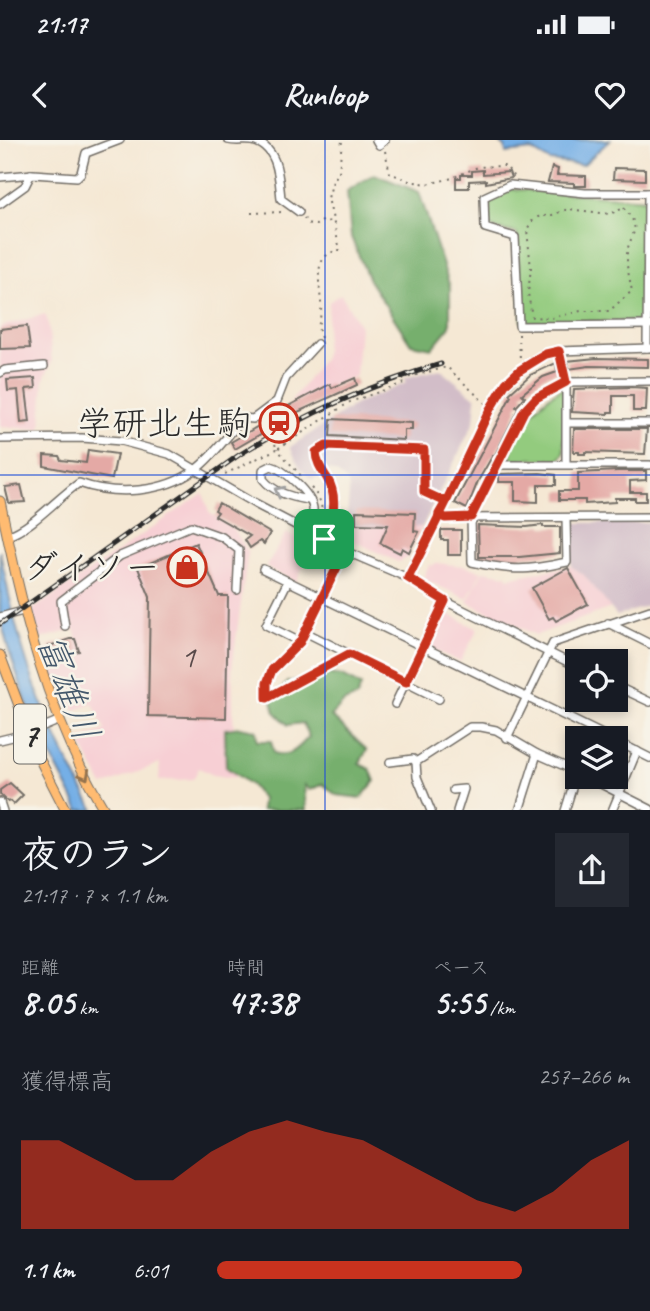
<!DOCTYPE html>
<html lang="ja">
<meta charset="utf-8">
<style>
:root{--surface:#171b24;--page:#242831;--text:#f1f3f6;--muted:#9ea1a6;--accent:#c8321e}
body{margin:0;font-family:Caveat,"Klee One",sans-serif;background:var(--page);color:var(--text);height:100vh;display:flex;flex-direction:column;font-size:26px;white-space:nowrap}
*{box-sizing:border-box;margin:0}
p{font-size:23px;color:var(--muted)}
.icon{flex:none;width:38px;height:38px;fill:none;stroke:currentColor;stroke-width:2;stroke-linecap:round;stroke-linejoin:round}
.map{position:relative;height:670px;overflow:hidden}
.side{display:flex;flex-direction:column;background:var(--surface);flex:1}
.side>*{flex:none}
.fabs{position:absolute;left:565px;top:509px;display:grid;gap:14px}
.fabs a{display:grid;place-items:center;width:63px;height:63px;border-radius:0px;background:var(--surface);box-shadow:0 4px 10px #0003;font-size:35px}
.pin{position:absolute;display:grid;place-items:center;width:60px;height:60px;color:#fff;margin:-30px;border-radius:14px;box-shadow:0 4px 10px #0006}
.round{display:grid;place-items:center;flex:none;width:74px;height:74px;border-radius:0px;background:var(--page)}
.headline{display:flex;align-items:center;justify-content:space-between;height:119px;padding:0 21px}
h1{font-size:38px;font-weight:600;line-height:52px}
.stats{display:grid;grid-template-columns:repeat(3,1fr);gap:10px;height:119px;padding:7px 21px}
.stats div{display:grid;align-content:center}
.stats b{font-size:35px;font-weight:600}
.stats small{font-size:19px;font-weight:400}
.stats p{font-size:19px}
.chart{height:196px;padding:14px 21px}
.chart p{display:flex;justify-content:space-between}
.chart svg{width:100%;height:126px;margin-top:7px;fill:var(--accent);opacity:.7}
ul{padding:0 21px;list-style:none;font-size:23px}
li{display:grid;grid-template-columns:112px 84px 1fr;align-items:center;height:52px}
li i{height:18px;border-radius:9px;background:var(--accent)}
.status{display:flex;justify-content:space-between;align-items:center;height:49px;padding:0 35px;background:var(--surface);direction:ltr}
.status svg{height:19px;fill:currentColor}
header{display:flex;justify-content:space-between;align-items:center;height:91px;padding:0 21px;background:var(--surface);font-size:32px;font-weight:600}
.map>svg:first-child{display:block}
.built{fill:#f7cfd4}
.industrial{fill:#d2bdc8}
.green{fill:#93cb7e;stroke:#5f7b54;stroke-width:2}
.forest{fill:#76af6d;stroke:#506d4c;stroke-width:2}
.water{fill:#75afe6;stroke:#506d88;stroke-width:2}
.building{fill:#e4a9a5}
.lines{fill:none;stroke-linecap:round;stroke-linejoin:round}
.minor-casing{stroke:#726d66;stroke-width:10}
.major-casing{stroke:#726d66;stroke-width:11}
.path{stroke:#726d66;stroke-width:2;stroke-dasharray:2 5;stroke-linecap:butt}
.minor{stroke:#fff;stroke-width:7}
.major{stroke:#ffbb71;stroke-width:9}
.rail-casing{stroke:#2b2b2b;stroke-width:5}
.rail{stroke:#f7f3e8;stroke-width:2.5;stroke-dasharray:8;stroke-linecap:butt}
.oneway{stroke:#a0a0a0}
.oneway2{stroke:#95734e}
.route-casing{stroke:#fff;stroke-width:14}
.route{stroke:#c8321e;stroke-width:9}
.grid{fill:none;stroke:#1d4ed8;stroke-width:2;stroke-opacity:0.55}
.labels{text-anchor:middle;stroke-width:5;stroke-linejoin:round;paint-order:stroke}
.number-label{font-size:32px;fill:#594a4a}
.shield{fill:#f7f3e8;stroke:#686764;stroke-width:2}
.shield-label{font-size:33px;font-weight:bold;fill:#2b2b2b}
.poi-label{font-size:35px;fill:#2b2b2b;stroke:#f7f3e8;text-anchor:end}
.water-label{font-size:37px;font-style:italic;fill:#45596c;stroke:#f7f3e8}
</style>
<div class="status"><b>21:17</b><svg viewBox="0 0 49 12"><path d="M0 12V9h3v3zM5 12V6h3v6zM10 12V3h3v9zM15 12V0h3v12zM26 1h20v11H26zM47 4h2v5h-2z"/></svg></div>
<header><svg class="icon" aria-label="back" viewBox="0 0 24 24"><path d="M15 5l-7 7 7 7"/></svg>Runloop<svg class="icon" aria-label="heart" viewBox="0 0 24 24"><path d="M12 20l-8-8c-3-5 5-10 8-4 3-6 11-1 8 4z"/></svg></header>
<div class="map">
<svg width="650" height="671" viewBox="0 0 650 671">
<rect width="100%" height="100%" fill="#f7f3e8"/>
<filter id="ink" filterUnits="userSpaceOnUse"><feTurbulence type="fractalNoise" baseFrequency=".0143" numOctaves="2"/><feDisplacementMap in="SourceGraphic" scale="14" xChannelSelector="R" yChannelSelector="G"/><feConvolveMatrix kernelMatrix="1 2 1 2 8 2 1 2 1" color-interpolation-filters="sRGB"/></filter>
<filter id="wash" filterUnits="userSpaceOnUse"><feTurbulence type="fractalNoise" baseFrequency=".00686" numOctaves="4" result="noise"/><feDisplacementMap in="SourceGraphic" scale="28" xChannelSelector="R" yChannelSelector="G"/><feGaussianBlur stdDeviation="1.57" result="paint"/><feColorMatrix in="noise" values="0 0 0 0 0 0 0 0 0 0 0 0 0 0 0 0 0 1.4 0 .05"/><feComposite in="paint" operator="in"/></filter>
<g filter="url(#wash)">
<rect width="100%" height="100%" fill="#f5e8d4"/>
<!-- built -->
<g class="built">
<path d="M 341,154 L 360,186 L 356,236 L 290,263 L 324,218 L 329,162 Z"/>
<path d="M 45,174 L 48,182 L 52,221 L 44,239 L 41,289 L 0,287 L 0,187 Z"/>
<path d="M 203,353 L 209,372 L 235,391 L 248,412 L 232,528 L 235,638 L 213,635 L 199,628 L 193,639 L 159,641 L 160,623 L 103,646 L 79,600 L 105,590 L 93,564 L 75,570 L 69,561 L 64,564 L 50,531 L 78,509 L 75,489 L 40,499 L 32,470 Z"/>
<path d="M 337,386 L 422,387 L 407,418 L 398,422 L 337,393 Z"/>
<path d="M 286,393 L 312,407 L 296,442 L 266,427 Z"/>
<path d="M 435,423 L 465,426 L 482,431 L 467,459 L 426,440 L 424,435 L 430,424 L 433,426 Z"/>
<path d="M 571,426 L 584,435 L 611,468 L 536,495 L 467,462 L 483,431 L 508,435 L 507,438 Z"/>
<path d="M 448,474 L 478,489 L 460,522 L 430,508 L 429,502 L 443,476 Z"/>
</g>
<!-- industrial -->
<g class="industrial">
<path d="M 440,229 L 476,258 L 474,282 L 422,387 L 346,386 L 349,354 L 348,342 L 337,333 L 329,330 L 312,340 L 300,328 L 290,307 L 356,264 L 406,243 L 405,238 Z"/>
<path d="M 650,382 L 650,465 L 617,476 L 584,435 L 571,426 L 570,388 L 574,383 Z"/>
</g>
<!-- green -->
<g class="green">
<path d="M 512,49 L 646,59 L 645,178 L 640,181 L 522,182 L 517,93 L 492,88 L 489,85 L 490,59 Z"/>
<path d="M 564,247 L 564,313 L 560,319 L 511,319 C 507,292 543,258 564,247 Z"/>
</g>
<!-- forest -->
<g class="forest">
<path d="M 374,34 L 419,52 L 450,147 L 450,186 L 432,208 L 411,204 L 369,140 L 351,97 L 347,51 Z"/>
<path d="M 322,533 L 342,536 L 361,546 L 357,557 L 344,562 L 331,576 L 367,610 L 359,624 L 370,629 L 375,641 L 361,658 L 336,655 L 323,644 L 310,650 L 304,645 L 306,670 L 261,670 L 262,659 L 251,645 L 226,627 L 225,589 L 240,587 L 256,590 L 257,601 L 271,601 L 274,613 C 292,618 297,608 309,597 L 303,583 L 288,585 L 275,572 L 272,560 L 288,542 L 312,539 Z"/>
</g>
<!-- water -->
<g class="water">
<path d="M 497,0 L 610,0 L 583,25 L 550,21 L 531,10 L 506,13 L 505,7 Z"/>
<path d="M 0,411 C 5,436 10,461 16,485 C 33,551 61,612 94,670 L 79,670 L 33,581 L 8,508 L 0,476 Z"/>
</g>
<g id="blocks">
<!-- building -->
<g class="building">
<path d="M 552,27 L 558,29 L 557,35 L 586,36 L 586,46 L 574,46 L 574,43 L 548,42 Z"/>
<path d="M 614,28 L 645,29 L 645,40 L 613,39 Z"/>
<path d="M 483,30 L 483,34 L 509,32 L 511,38 L 486,43 L 486,40 L 469,41 L 469,48 L 456,48 L 456,38 L 461,38 L 461,35 L 472,35 L 472,31 Z"/>
<path d="M 27,186 L 30,208 L 0,209 L 0,189 Z"/>
<path d="M 596,218 L 648,219 L 648,227 L 589,226 L 569,229 L 567,221 Z"/>
<path d="M 556,223 L 557,232 L 543,237 L 522,254 L 525,257 L 516,267 L 518,269 L 495,315 L 493,315 L 478,341 L 467,369 L 455,363 L 511,256 L 509,254 L 530,235 Z"/>
<path d="M 35,238 L 36,248 L 26,249 L 30,282 L 21,283 L 18,250 L 8,251 L 7,240 Z"/>
<path d="M 355,238 L 357,245 L 300,271 L 235,309 L 231,302 L 260,285 L 262,280 L 330,244 L 332,248 Z"/>
<path d="M 631,247 L 647,248 L 646,271 L 633,271 L 633,256 L 613,256 L 613,272 L 608,272 L 608,274 L 572,272 L 574,249 Z"/>
<path d="M 331,279 L 412,283 L 412,290 L 404,290 L 404,300 L 330,296 Z"/>
<path d="M 574,289 L 647,289 L 645,314 L 585,312 L 585,314 L 579,314 L 579,312 L 573,312 Z"/>
<path d="M 88,310 L 117,314 L 112,339 L 44,326 L 44,315 L 59,316 L 61,320 L 86,323 Z"/>
<path d="M 618,331 L 646,331 L 646,340 L 630,341 L 630,352 L 646,352 L 646,361 L 635,361 L 635,358 L 615,358 L 615,362 L 585,364 L 585,360 L 559,360 L 559,351 L 578,351 L 578,333 Z"/>
<path d="M 540,333 L 556,335 L 556,345 L 538,345 L 538,362 L 515,361 L 515,342 L 499,342 L 499,334 Z"/>
<path d="M 21,345 L 25,362 L 9,363 L 5,347 Z"/>
<path d="M 219,363 L 270,393 L 264,404 L 260,401 L 250,408 L 245,400 L 250,396 L 215,376 L 218,372 L 215,370 Z"/>
<path d="M 356,371 L 415,373 L 414,391 L 419,392 L 409,412 L 402,408 L 400,413 L 380,403 L 388,385 L 356,384 Z"/>
<path d="M 478,385 L 527,387 L 543,385 L 543,387 L 560,387 L 560,413 L 519,417 L 479,417 Z"/>
<path d="M 441,390 L 461,390 L 461,415 L 448,415 L 448,400 L 441,400 Z"/>
<path d="M 196,403 L 219,456 L 228,456 L 226,578 L 148,576 L 150,457 L 138,428 Z"/>
<path d="M 568,428 L 588,464 L 556,481 L 553,477 L 549,479 L 532,448 Z"/>
<path d="M 70,499 L 75,499 L 79,511 L 53,517 L 49,506 Z"/>
<path d="M 10,643 L 23,655 L 14,664 L 11,661 L 8,662 L 0,654 L 0,650 Z"/>
</g>
</g>
</g>
<g filter="url(#ink)">
<use href="#blocks" fill-opacity="0" stroke="#726d66" stroke-width="2"/>
<g class="lines">
<!-- minor casing -->
<g class="minor-casing">
<g id="minor">
<path d="M 228,0 C 236,2 243,0 251,1 C 279,5 279,39 281,59 L 299,72"/>
<path d="M 376,0 L 379,5 L 385,0"/>
<path d="M 0,37 L 33,34 L 77,37 L 81,33 L 86,13 L 120,0"/>
<path d="M 650,53 L 585,53 L 510,45 L 484,57 L 485,88 L 515,97 L 519,186 L 650,185"/>
<path d="M 0,64 L 25,46 L 31,34"/>
<path d="M 647,208 L 648,53"/>
<path d="M 559,211 L 566,242 L 566,324"/>
<path d="M 0,233 L 5,230 L 44,226"/>
<path d="M 567,283 L 650,283"/>
<path d="M 0,299 L 82,298 L 121,301 L 169,314 L 255,364 L 345,411 L 408,438 L 445,461 L 578,527"/>
<path d="M 497,325 L 650,325"/>
<path d="M 439,374 L 445,378 L 650,377"/>
<path d="M 566,378 L 567,422 C 526,431 513,431 472,422 L 471,377 L 518,282 L 532,262 L 546,252 L 566,242 L 650,241"/>
<path d="M 305,389 C 309,383 314,375 313,368 C 311,354 284,329 271,326 L 263,330 L 263,339 C 274,353 292,357 308,360"/>
<path d="M 7,396 C 32,388 56,359 79,343 C 116,356 163,353 195,330 C 212,318 229,294 243,278 L 253,279 L 277,261 L 286,238 L 317,204"/>
<path d="M 324,399 C 333,379 339,358 327,338 C 322,330 316,322 316,312 L 326,306 L 424,310 L 424,352 L 446,362"/>
<path d="M 345,411 L 300,502 L 272,530 L 267,543 L 267,558 L 349,514"/>
<path d="M 263,429 L 610,598"/>
<path d="M 408,438 L 490,269 C 508,240 525,220 559,211 L 650,208"/>
<path d="M 288,441 L 266,485 L 300,502"/>
<path d="M 0,477 L 23,471"/>
<path d="M 608,483 L 650,504"/>
<path d="M 65,486 L 61,461 L 120,416 L 191,386 L 222,397 L 239,410 L 237,450"/>
<path d="M 305,492 L 439,559"/>
<path d="M 616,546 L 650,562"/>
<path d="M 395,564 L 445,461"/>
<path d="M 507,598 L 553,503 L 650,470"/>
<path d="M 0,600 L 29,593 L 58,581"/>
<path d="M 616,601 L 650,618"/>
<path d="M 390,622 L 413,619 L 416,622 L 470,587 L 481,587 L 496,590 L 537,614 L 578,632"/>
<path d="M 416,622 L 417,637 L 431,671"/>
<path d="M 587,637 L 650,669"/>
<path d="M 453,650 L 464,649 L 457,671"/>
<path d="M 0,662 L 3,671"/>
<path d="M 519,671 L 537,614"/>
<path d="M 565,671 L 577,632"/>
<path d="M 612,671 L 637,611"/>
</g>
</g>
<!-- major casing -->
<g class="major-casing">
<g id="major">
<path d="M 0,361 C 23,471 45,573 105,671"/>
<path d="M 0,515 L 38,616 L 66,671"/>
</g>
</g>
<!-- path -->
<g class="path">
<path d="M 385,11 L 390,33 L 409,41 L 427,44 L 449,39 L 478,27 L 506,26 L 513,36 L 517,38"/>
<path d="M 624,68 L 632,78 L 635,89 L 627,110 L 627,126 L 632,151 L 609,171 L 581,171 L 551,178 L 532,177 L 528,153 L 531,128 L 527,90 L 531,82 L 538,77 L 552,75 L 568,69 L 610,74 Z"/>
<path d="M 251,73 L 285,72"/>
<path d="M 304,78 L 307,83 L 316,85 L 324,80 L 333,83"/>
<path d="M 519,194 L 520,220"/>
<path d="M 321,198 C 316,184 320,184 321,171 C 323,152 307,115 340,110 L 328,58 L 333,41 L 339,32 L 342,0"/>
<path d="M 275,304 L 277,309 L 350,262 L 404,243 L 402,239 L 447,227 L 485,263"/>
<path d="M 225,334 L 277,309 L 303,338"/>
<path d="M 311,348 C 323,361 324,369 318,386"/>
</g>
<!-- minor -->
<use href="#minor" class="minor"/>
<!-- major -->
<use href="#major" class="major"/>
<!-- rail casing -->
<g class="rail-casing">
<path id="rail" d="M 0,484 L 239,315 C 303,275 369,245 441,224"/>
</g>
<!-- rail -->
<use href="#rail" class="rail"/>
</g>
<!-- one-way arrows -->
<defs><path id="oneway-chevron" d="M-2-3.5L2.5 0L-2 3.5" fill="none" stroke-width="1.6" stroke-linecap="round" stroke-linejoin="round" transform="scale(1.75)"/></defs>
<use class="oneway" href="#oneway-chevron" transform="translate(279 351) rotate(-153)"/>
<use class="oneway2" href="#oneway-chevron" transform="translate(85 635) rotate(62)"/>
</g>
<g class="lines" filter="url(#ink)">
<!-- route casing -->
<g class="route-casing">
<path id="route" d="M 324,399 L 345,411 L 300,502 L 272,530 L 267,543 L 267,558 L 349,514 L 406,542 L 445,461 L 408,438 L 446,362 L 490,269 L 506,243 L 520,230 L 546,214 L 559,211 L 566,242 L 536,258 L 524,271 L 471,377 L 445,378 L 439,374 L 446,362 L 424,352 L 424,310 L 326,306 L 316,312 C 316,322 322,330 327,338 C 339,358 333,379 324,399"/>
</g>
<!-- route -->
<use href="#route" class="route"/>
</g>
<!-- grid -->
<path class="grid" d="M 325,0 L 325,671M 0,335 L 650,335"/>
<!-- icons -->
<defs>
<g id="station-ring" transform="scale(2.0125)"><circle r="9.5" fill="#f7f3e8" stroke="#c8321e" stroke-width="1.5"/><path d="M-3-6H3Q5-6 5-4V2Q5 4 3 4L4.5 6H3L1.5 4h-3L-3 6H-4.5L-3 4Q-5 4-5 2V-4Q-5-6-3-6ZM-3.5-4v3h7v-3ZM-3.5 1v1.5H-2V1ZM2 1v1.5H3.5V1Z" fill="#c8321e"/></g>
<g id="shop-ring" transform="scale(2.0125)"><circle r="9.5" fill="#f7f3e8" stroke="#c8321e" stroke-width="1.5"/><path d="M-5-2.5h2.3a2.7 3.5 0 0 1 5.4 0H5L5.5 6h-11ZM-1.5-2.5h3a1.5 2.3 0 0 0-3 0Z" fill="#c8321e"/></g>
</defs>
<g fill-rule="evenodd">
<use href="#station-ring" x="279" y="283"/>
<use href="#shop-ring" x="187" y="427"/>
</g>
<g class="labels">
<!-- number labels -->
<g class="number-label">
<text x="188" y="527">1</text>
</g>
<!-- shield labels -->
<rect class="shield" x="14" y="564.5" width="32" height="59" rx="5"/>
<g class="shield-label">
<text x="30" y="606">7</text>
</g>
<!-- poi labels -->
<g class="poi-label">
<text x="252" y="295">学研北生駒</text>
<text x="160" y="439">ダイソー</text>
</g>
<!-- water labels -->
<g class="water-label">
<text transform="translate(69 547) rotate(69)" y="13">富雄川</text>
</g>
</g>
</svg>
<div class="fabs">
<a><svg class="icon" aria-label="locate" viewBox="0 0 24 24"><circle cx="12" cy="12" r="6"/><path d="M12 2v4M12 18v4M2 12h4M18 12h4"/></svg></a>
<a><svg class="icon" aria-label="layers" viewBox="0 0 24 24"><path d="M12 4l9 5-9 5-9-5zM3 14l9 5 9-5"/></svg></a>
</div>
<div class="pin" style="left:324px;top:399px;background:#1e9e55"><svg class="icon" aria-label="arrive" viewBox="0 0 24 24"><path d="M6 21V4h12l-3 4 3 4H6"/></svg></div>
</div>
<section class="side">
<div class="headline"><div><h1>夜のラン</h1><p>21:17 · 7 × 1.1 km</p></div><a class="round"><svg class="icon" aria-label="share" viewBox="0 0 24 24"><path d="M12 15V3M7 8l5-5 5 5M5 13v7h14v-7"/></svg></a></div>
<div class="stats">
<div><p>距離</p><b>8.05<small> km</small></b></div>
<div><p>時間</p><b>47:38</b></div>
<div><p>ペース</p><b>5:55<small> /km</small></b></div>
</div>
<div class="chart"><p><span>獲得標高</span>257–266 m</p>
<svg viewBox="0 0 160 44" preserveAspectRatio="none"><path d="M0 44V13L10 13L20 20L30 27L40 27L50 17L60 10L70 6L80 10L90 13L100 20L110 27L120 34L130 38L140 31L150 20L160 13V44z"/></svg>
</div>
<ul>
<li><b>1.1 km</b>6:01<i style="width:74%"></i></li>
</ul>
</section>
